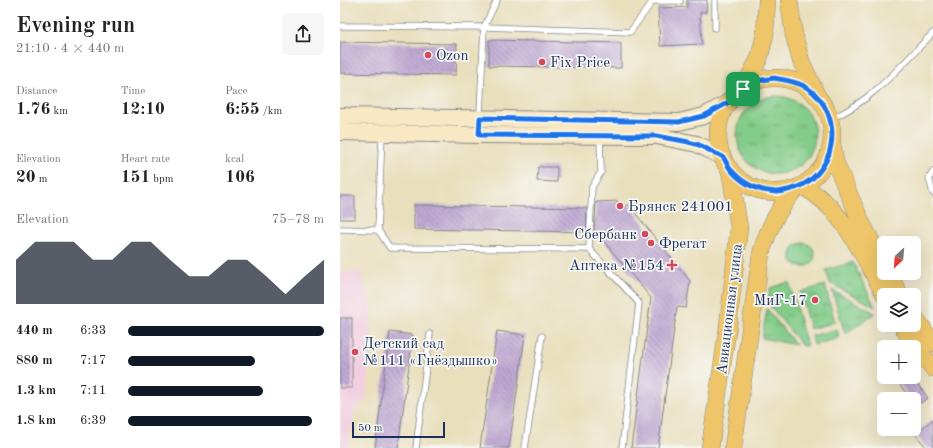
<!DOCTYPE html>
<meta charset="utf-8">
<style>
:root{--surface:#fff;--page:#f6f6f6;--text:#222;--muted:#767676;--accent:#111827}
body{margin:0;font-family:"Old Standard TT",serif;background:var(--page);color:var(--text);height:100vh;display:flex;flex-direction:column;font-size:15px;white-space:nowrap}
*{box-sizing:border-box;margin:0}
p{font-size:13px;color:var(--muted)}
.icon{flex:none;width:22px;height:22px;fill:none;stroke:currentColor;stroke-width:2;stroke-linecap:round;stroke-linejoin:round}
.map{position:relative;flex:1;overflow:hidden}
.panel{display:flex;flex-direction:column;background:var(--surface);width:340px}
.panel>*{flex:none}
.needle{width:26px;rotate:206deg}
.fabs{position:absolute;left:537px;top:236px;display:grid;gap:8px}
.fabs a{display:grid;place-items:center;width:44px;height:44px;border-radius:6px;background:var(--surface);box-shadow:0 4px 16px #0002;font-size:20px}
.scale{position:absolute;left:12px;bottom:10px;width:93px;box-sizing:border-box;padding-left:4px;border:2px solid #1b2f5e;border-top:0;font-size:11px;line-height:14px;white-space:nowrap;color:#1b2f5e;-webkit-text-stroke:3px #f6f6f2;paint-order:stroke}
.pin{position:absolute;display:grid;place-items:center;width:34px;height:34px;color:#fff;margin:-17px;border-radius:8px;box-shadow:0 2px 6px #0006}
.round{display:grid;place-items:center;flex:none;width:42px;height:42px;border-radius:6px;background:var(--page)}
.summary{display:flex;align-items:center;justify-content:space-between;height:68px;padding:0 16px}
h1{font-size:22px;font-weight:700;line-height:30px}
.metrics{display:grid;grid-template-columns:repeat(3,1fr);gap:6px;height:68px;padding:4px 16px}
.metrics div{display:grid;align-content:center}
.metrics b{font-size:17px;font-weight:700}
.metrics small{font-size:11px;font-weight:400}
.metrics p{font-size:11px}
.chart{height:112px;padding:8px 16px}
.chart p{display:flex;justify-content:space-between}
.chart svg{width:100%;height:72px;margin-top:4px;fill:var(--accent);opacity:.7}
ul{padding:0 16px;list-style:none;font-size:13px}
li{display:grid;grid-template-columns:64px 48px 1fr;align-items:center;height:30px}
li i{height:10px;border-radius:5px;background:var(--accent)}
main{display:flex;flex:1;min-height:0}
.map>svg:first-child{display:block}
.built{fill:#f2cfe0}
.grass{fill:url(#grass-tufts);stroke:#4f7e74}
.building{fill:url(#building-back-hatch)}
.lines{fill:none;stroke-linecap:round;stroke-linejoin:round}
.lane-casing{stroke:#82878d;stroke-width:7}
.secondary-casing{stroke:#82878d;stroke-width:18}
.primary-casing{stroke:#82878d;stroke-width:18}
.lane{stroke:#fff;stroke-width:5.5}
.secondary{stroke:#f8e8c3;stroke-width:16}
.primary{stroke:#eec569;stroke-width:17}
.route-casing{stroke:#fff;stroke-width:8}
.route{stroke:#1a73e8;stroke-width:5}
.poi-dot{fill:#d1495b;stroke:#f6f6f2;stroke-width:1.5}
.labels{text-anchor:middle;stroke-width:3.5;stroke-linejoin:round;paint-order:stroke}
.poi-label{font-size:15px;fill:#1b2f5e;stroke:#f6f6f2;text-anchor:start}
.street-label{font-size:15px;fill:#1b2f5e;stroke:#f6f6f2}
</style>
<main>
<section class="panel">
<div class="summary"><div><h1>Evening run</h1><p>21:10 · 4 × 440 m</p></div><a class="round"><svg class="icon" aria-label="share" viewBox="0 0 24 24"><path d="M12 15V3M7 8l5-5 5 5M5 13v7h14v-7"/></svg></a></div>
<div class="metrics">
<div><p>Distance</p><b>1.76<small> km</small></b></div>
<div><p>Time</p><b>12:10</b></div>
<div><p>Pace</p><b>6:55<small> /km</small></b></div>
</div>
<div class="metrics">
<div><p>Elevation</p><b>20<small> m</small></b></div>
<div><p>Heart rate</p><b>151<small> bpm</small></b></div>
<div><p>kcal</p><b>106</b></div>
</div>
<div class="chart"><p><span>Elevation</span>75–78 m</p>
<svg viewBox="0 0 160 44" preserveAspectRatio="none"><path d="M0 44V17L10 6L20 6L30 6L40 17L50 17L60 6L70 6L80 17L90 27L100 27L110 17L120 17L130 27L140 38L150 27L160 17V44z"/></svg>
</div>
<ul>
<li><b>440 m</b>6:33<i style="width:100%"></i></li>
<li><b>880 m</b>7:17<i style="width:65%"></i></li>
<li><b>1.3 km</b>7:11<i style="width:69%"></i></li>
<li><b>1.8 km</b>6:39<i style="width:94%"></i></li>
</ul>
</section>
<div class="map">
<svg width="593" height="448" viewBox="0 0 593 448">
<defs>
<pattern id="grass-tufts" width="24" height="20" patternUnits="userSpaceOnUse"><rect width="24" height="20" fill="#83cc89"/><path d="M3 7l-1-3M5 7V3M7 7l1-3M15 17l-1-3M17 17v-4M19 17l1-3" fill="none" stroke="#6aa673"/></pattern>
<pattern id="building-back-hatch" width="6" height="6" patternUnits="userSpaceOnUse"><rect width="6" height="6" fill="#bfa8d3"/><path d="M-1 5l2 2M0 0l6 6M5-1l2 2" fill="none" stroke="#9a89ae"/></pattern>
</defs>
<rect width="100%" height="100%" fill="#f6f6f2"/>
<filter id="ink" filterUnits="userSpaceOnUse"><feTurbulence type="fractalNoise" baseFrequency=".025" numOctaves="2"/><feDisplacementMap in="SourceGraphic" scale="8" xChannelSelector="R" yChannelSelector="G"/><feConvolveMatrix kernelMatrix="1 2 1 2 8 2 1 2 1" color-interpolation-filters="sRGB"/></filter>
<filter id="wash" filterUnits="userSpaceOnUse"><feTurbulence type="fractalNoise" baseFrequency=".012" numOctaves="4" result="noise"/><feDisplacementMap in="SourceGraphic" scale="16" xChannelSelector="R" yChannelSelector="G"/><feGaussianBlur stdDeviation="0.9" result="paint"/><feColorMatrix in="noise" values="0 0 0 0 0 0 0 0 0 0 0 0 0 0 0 0 0 1.4 0 .05"/><feComposite in="paint" operator="in"/></filter>
<g filter="url(#wash)">
<rect width="100%" height="100%" fill="#e9dfbc"/>
<!-- built -->
<path class="built" d="M 0,271 L 20,271 L 32,305 L 27,399 L 15,409 L 8,448 L 0,448 Z"/>
<!-- grass -->
<g class="grass">
<circle cx="436" cy="135" r="39"/>
<circle cx="463" cy="255" r="12"/>
<path d="M 513,262 L 535,307 L 490,283 L 486,270 Z"/>
<path d="M 449,282 L 467,346 L 462,346 L 428,303 L 430,288 Z"/>
<path d="M 485,285 L 495,322 L 470,329 L 460,292 Z"/>
<path d="M 492,290 L 535,313 L 505,334 Z"/>
<path d="M 427,309 L 456,345 L 422,338 Z"/>
<path d="M 497,329 L 499,338 L 474,345 L 472,336 Z"/>
</g>
<g id="blocks">
<!-- building -->
<g class="building">
<path d="M 347,0 L 367,0 L 366,12 L 360,12 L 362,44 L 320,46 L 318,8 L 347,7 Z"/>
<path d="M 149,40 L 281,43 L 281,68 L 149,66 Z"/>
<path d="M 0,42 L 117,44 L 116,75 L 0,73 Z"/>
<path d="M 198,167 L 217,167 L 217,182 L 197,181 Z"/>
<rect x="0" y="196" width="15" height="23"/>
<path d="M 278,201 L 283,208 L 288,204 L 350,281 L 346,308 L 337,307 L 318,448 L 291,448 L 311,298 L 262,239 L 254,239 L 256,202 Z"/>
<path d="M 74,205 L 247,208 L 246,232 L 74,229 Z"/>
<rect x="0" y="318" width="12" height="70"/>
<path d="M 157,331 L 185,335 L 169,448 L 140,448 Z"/>
<path d="M 50,332 L 73,335 L 58,448 L 35,448 Z"/>
<path d="M 554,377 L 572,377 L 588,398 L 576,406 L 574,404 L 574,399 L 571,399 Z"/>
<path d="M 593,419 L 593,448 L 587,448 L 575,434 Z"/>
</g>
</g>
</g>
<g filter="url(#ink)">
<use href="#blocks" fill-opacity="0" stroke="#82878d" stroke-width="1"/>
<g class="lines">
<!-- lane casing -->
<g class="lane-casing">
<g id="lane">
<path d="M 313,0 L 313,1 L 340,1 L 340,0"/>
<path d="M 0,26 L 144,27 L 290,32 L 313,1"/>
<path d="M 375,28 L 375,0"/>
<path d="M 490,119 C 532,102 562,64 593,33"/>
<path d="M 139,135 L 144,27 L 157,0"/>
<path d="M 593,172 L 589,178 L 593,193"/>
<path d="M 0,229 L 38,230 L 50,248 L 249,249 L 252,187 L 261,172 L 260,136"/>
<path d="M 38,230 L 42,135"/>
<path d="M 249,249 L 299,303 L 282,448"/>
<path d="M 76,448 L 90,334"/>
<path d="M 185,448 L 202,336"/>
</g>
</g>
<!-- secondary casing -->
<g class="secondary-casing">
<g id="secondary">
<path d="M 0,116 L 339,122 L 364,116 L 389,102"/>
<path d="M 0,132 L 139,135 L 317,136 L 357,144 L 383,157"/>
</g>
</g>
<!-- primary casing -->
<g class="primary-casing">
<g id="primary">
<path d="M 449,0 L 454,35 L 461,61 L 477,96"/>
<circle cx="435" cy="135" r="57"/>
<path d="M 403,89 L 419,59 L 425,35 L 427,0"/>
<path d="M 492,144 L 495,162 L 521,222 L 544,266"/>
<path d="M 462,186 C 503,207 523,256 545,295"/>
<path d="M 548,273 L 560,295"/>
<path d="M 574,316 L 593,343"/>
<path d="M 562,325 L 569,338 L 593,368"/>
<path d="M 370,448 L 388,326 L 399,228 L 390,169"/>
<path d="M 393,448 L 421,254 C 429,227 437,211 455,189"/>
</g>
</g>
<!-- lane -->
<use href="#lane" class="lane"/>
<!-- secondary -->
<use href="#secondary" class="secondary"/>
<!-- primary -->
<use href="#primary" class="primary"/>
</g>
</g>
<g class="lines" filter="url(#ink)">
<!-- route casing -->
<g class="route-casing">
<path id="route" d="M 434,78 C 445,80 456,81 466,87 C 508,114 497,180 448,190 C 444,191 440,192 436,192 C 418,191 403,184 391,170 C 388,167 386,161 383,157 C 380,155 375,153 372,152 C 367,149 361,145 356,144 C 343,140 330,139 317,136 L 139,135 L 140,118 L 339,122 L 364,116 L 389,102 L 403,89 L 417,81 Z"/>
</g>
<!-- route -->
<use href="#route" class="route"/>
</g>
<!-- markers -->
<g class="poi-dot">
<circle cx="88" cy="55" r="4"/>
<circle cx="202" cy="62" r="4"/>
<circle cx="280" cy="206" r="4"/>
<circle cx="305" cy="234" r="4"/>
<circle cx="311" cy="243" r="4"/>
<path d="M330 259h4v4h4v4h-4v4h-4v-4h-4v-4h4z"/>
<circle cx="475" cy="300" r="4"/>
<circle cx="15" cy="352" r="4"/>
</g>
<g class="labels">
<!-- poi labels -->
<g class="poi-label">
<text x="96" y="60">Ozon</text>
<text x="210" y="67">Fix Price</text>
<text x="288" y="211">Брянск 241001</text>
<text x="297" y="239" text-anchor="end">Сбербанк</text>
<text x="319" y="248">Фрегат</text>
<text x="324" y="270" text-anchor="end">Аптека №154</text>
<text x="467" y="305" text-anchor="end">МиГ-17</text>
<text x="23" y="348">Детский сад<tspan x="23" dy="17">№111 «Гнёздышко»</tspan></text>
</g>
<!-- street labels -->
<g class="street-label">
<text transform="translate(389 309) rotate(-83)" y="5">Авиационная улица</text>
</g>
</g>
</svg>
<div class="fabs">
<a><svg class="needle" viewBox="-14 -14 28 28"><path d="M0-13l5 13h-10z" fill="#e53935"/><path d="M0 13l5-13h-10z" fill="#767676"/></svg></a>
<a><svg class="icon" aria-label="layers" viewBox="0 0 24 24"><path d="M12 4l9 5-9 5-9-5zM3 14l9 5 9-5"/></svg></a>
<a>+</a>
<a>−</a>
</div>
<div class="scale">50 m</div>
<div class="pin" style="left:403px;top:89px;background:#1e9e55"><svg class="icon" aria-label="arrive" viewBox="0 0 24 24"><path d="M6 21V4h12l-3 4 3 4H6"/></svg></div>
</div>
</main>
